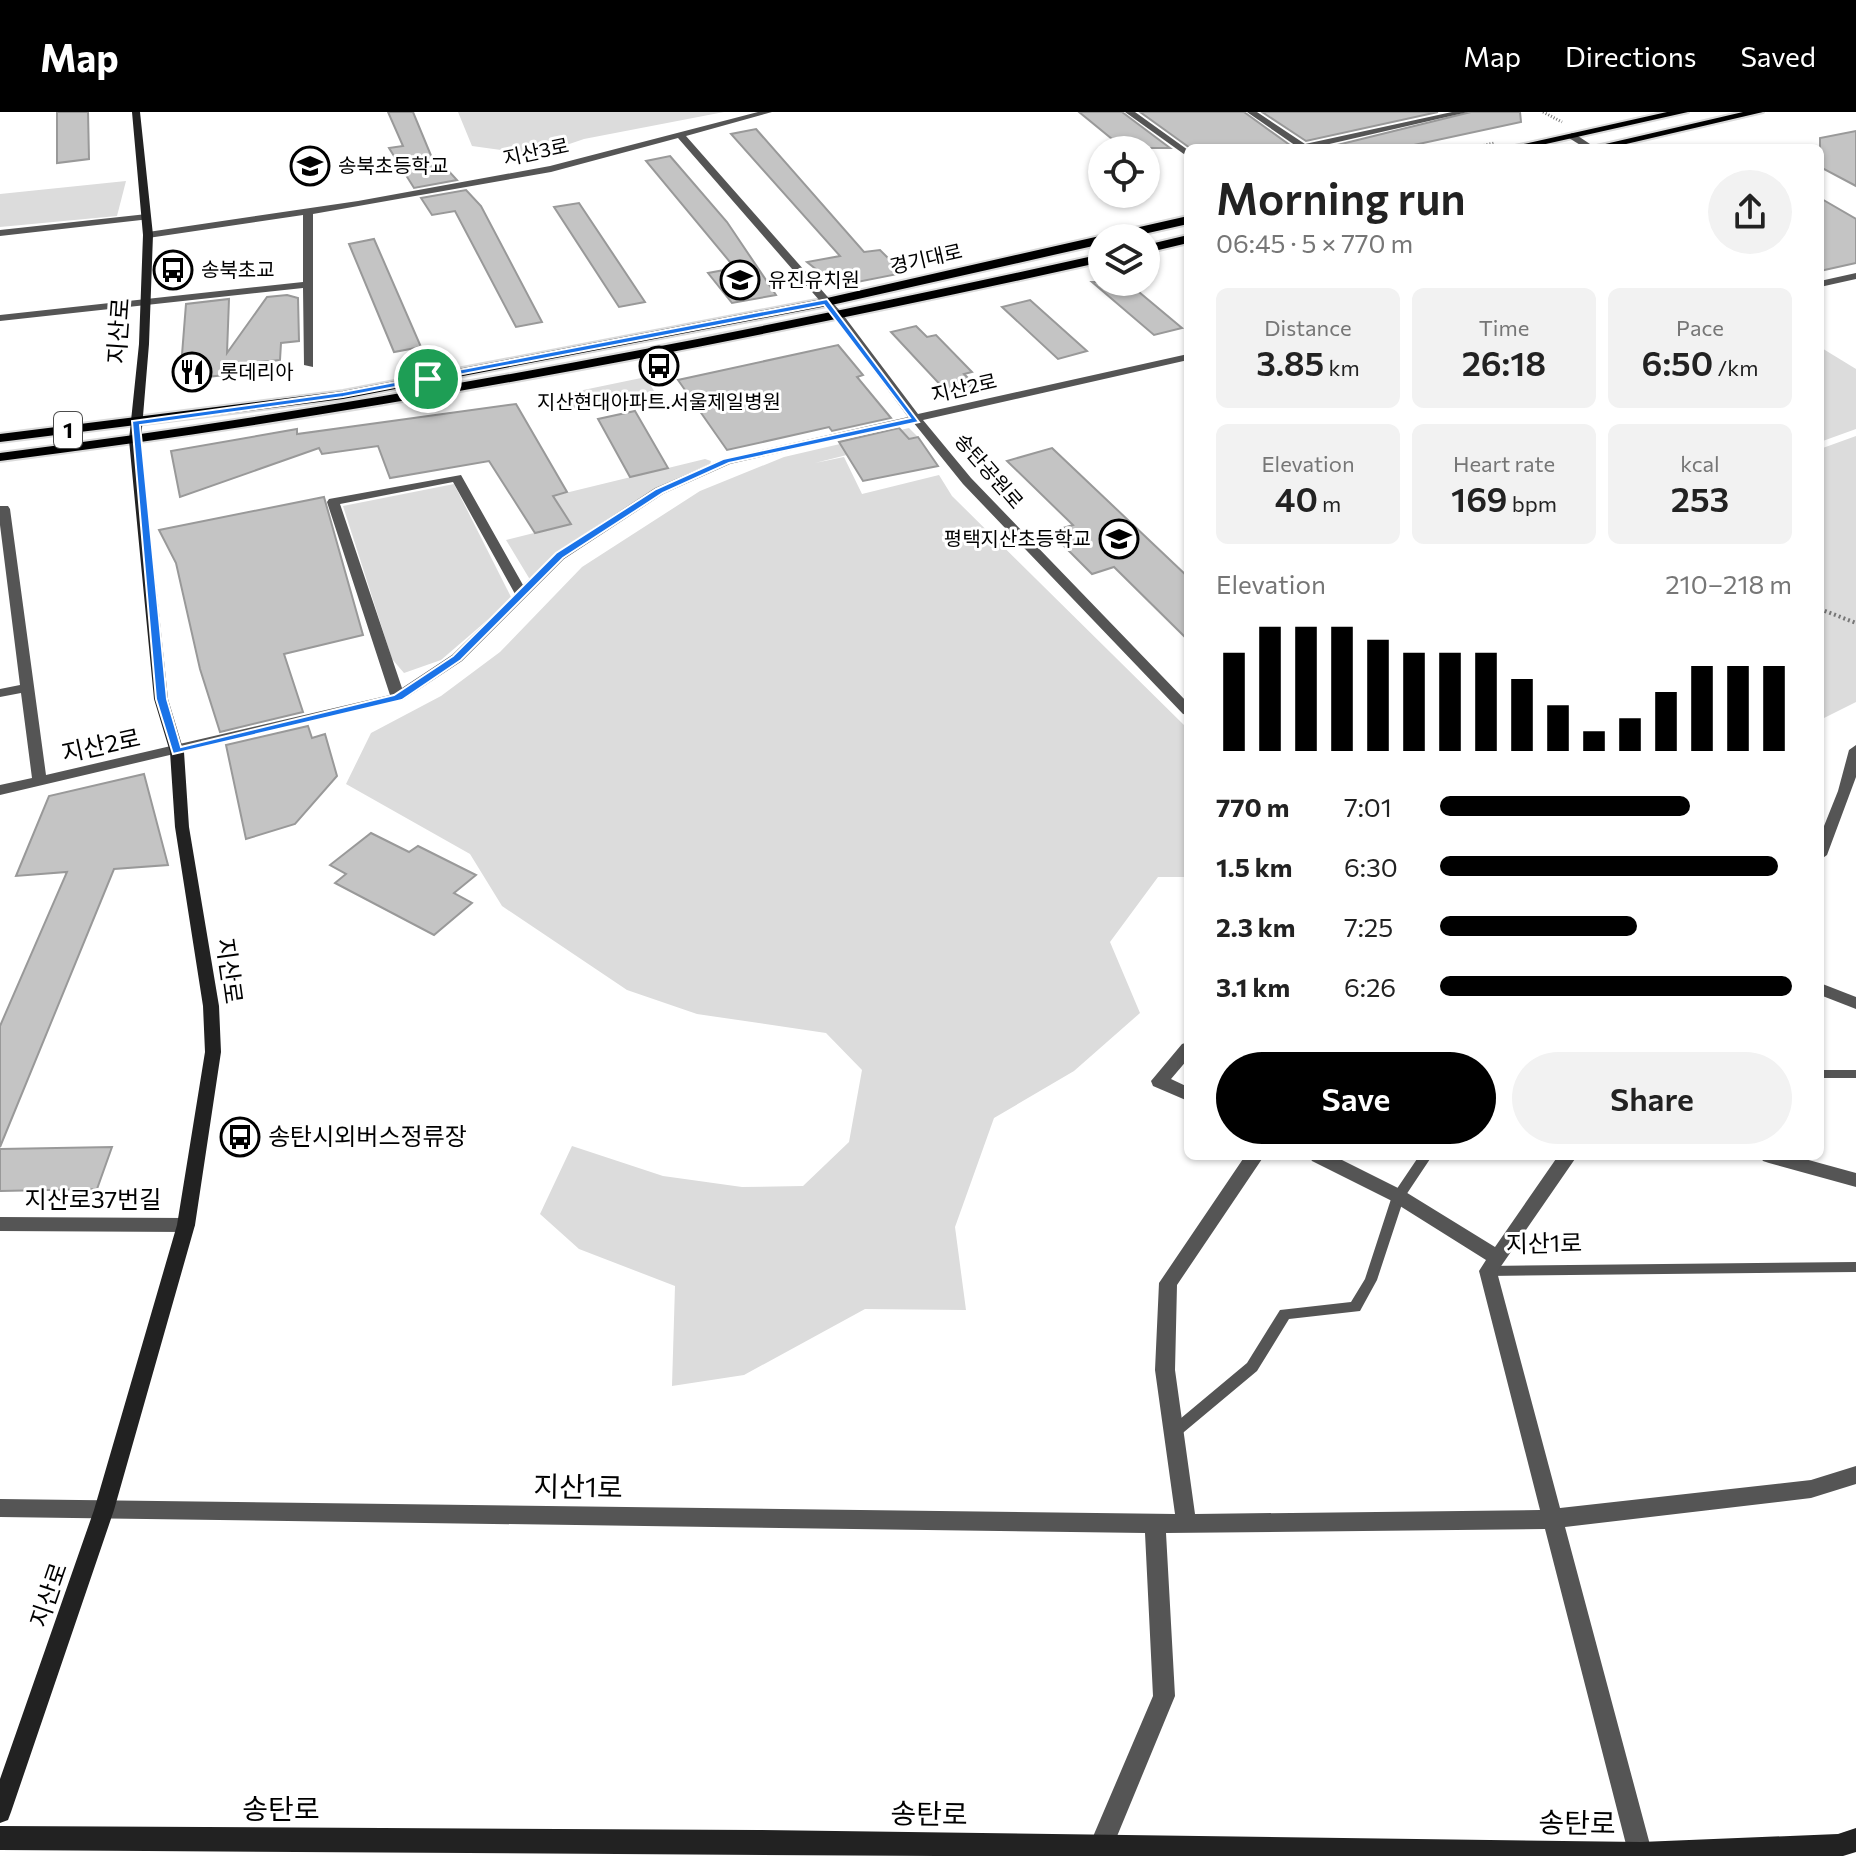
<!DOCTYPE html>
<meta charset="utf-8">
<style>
:root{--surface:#fff;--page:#f2f2f2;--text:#222;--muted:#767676;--accent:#000}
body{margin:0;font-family:Commissioner,"Noto Sans KR",sans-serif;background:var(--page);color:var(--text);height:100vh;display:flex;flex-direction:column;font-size:30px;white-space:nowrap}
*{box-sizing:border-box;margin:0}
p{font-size:26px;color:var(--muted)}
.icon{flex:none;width:44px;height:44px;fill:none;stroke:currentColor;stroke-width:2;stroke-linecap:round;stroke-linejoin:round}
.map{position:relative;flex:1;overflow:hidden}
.side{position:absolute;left:1184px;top:32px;width:640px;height:1016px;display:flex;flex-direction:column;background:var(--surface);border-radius:12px;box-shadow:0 2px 6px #0004}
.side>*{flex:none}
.fabs{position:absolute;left:1088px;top:24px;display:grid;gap:16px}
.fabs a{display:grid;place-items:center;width:72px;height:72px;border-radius:50%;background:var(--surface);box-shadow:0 2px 6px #0004;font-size:40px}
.pin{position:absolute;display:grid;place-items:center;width:68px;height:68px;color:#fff;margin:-34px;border:4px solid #fff;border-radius:50%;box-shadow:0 2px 8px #0007}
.round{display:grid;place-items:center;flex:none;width:84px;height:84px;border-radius:42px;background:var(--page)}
.summary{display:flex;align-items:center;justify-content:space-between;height:136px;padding:0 32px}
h1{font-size:44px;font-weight:600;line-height:60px}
.figures{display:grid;grid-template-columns:repeat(3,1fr);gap:12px;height:136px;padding:8px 32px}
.figures div{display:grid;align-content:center;border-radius:12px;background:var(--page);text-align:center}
.figures b{font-size:34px;font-weight:600}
.figures small{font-size:22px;font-weight:400}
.figures p{font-size:22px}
.chart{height:224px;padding:16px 32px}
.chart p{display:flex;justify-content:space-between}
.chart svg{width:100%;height:144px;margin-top:8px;stroke:var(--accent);stroke-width:6}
.cta{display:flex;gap:16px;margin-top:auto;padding:16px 32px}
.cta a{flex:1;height:92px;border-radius:48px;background:var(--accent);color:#fff;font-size:32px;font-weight:600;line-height:92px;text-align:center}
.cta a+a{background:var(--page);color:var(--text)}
ul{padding:0 32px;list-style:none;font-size:26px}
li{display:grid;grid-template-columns:128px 96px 1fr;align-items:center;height:60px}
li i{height:20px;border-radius:10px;background:var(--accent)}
header{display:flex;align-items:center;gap:48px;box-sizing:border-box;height:112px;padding:0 40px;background:var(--accent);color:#fff}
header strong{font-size:38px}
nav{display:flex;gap:44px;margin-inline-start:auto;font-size:28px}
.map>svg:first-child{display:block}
.green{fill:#dcdcdc}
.building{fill:#c4c4c4;stroke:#999;stroke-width:2}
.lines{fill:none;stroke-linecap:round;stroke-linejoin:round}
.primary-casing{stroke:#dbdbdb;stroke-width:4}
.path-far1{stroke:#777;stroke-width:3;stroke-dasharray:1 2;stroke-linecap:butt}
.path{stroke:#777;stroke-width:4;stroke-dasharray:2 3;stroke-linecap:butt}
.service{fill:#555;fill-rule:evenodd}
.minor{fill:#555;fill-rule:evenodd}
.secondary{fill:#222;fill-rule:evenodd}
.primary{fill:#000;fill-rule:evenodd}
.route{fill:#1a73e8;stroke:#fff;stroke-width:2;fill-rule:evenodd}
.labels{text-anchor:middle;stroke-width:6;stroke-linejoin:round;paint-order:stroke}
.far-street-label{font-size:20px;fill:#000;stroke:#fff}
.far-poi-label{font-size:20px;fill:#000;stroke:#fff;text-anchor:start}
.shield{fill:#fff;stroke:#4c4c4c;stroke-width:2}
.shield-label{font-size:22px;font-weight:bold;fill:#000}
.street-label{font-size:24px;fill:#000;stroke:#fff}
.poi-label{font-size:24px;fill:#000;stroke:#fff;text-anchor:start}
.near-street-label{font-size:28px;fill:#000;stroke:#fff}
</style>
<header>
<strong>Map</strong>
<nav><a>Map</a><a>Directions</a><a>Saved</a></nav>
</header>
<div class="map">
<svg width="1856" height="1744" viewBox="0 0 1856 1744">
<rect width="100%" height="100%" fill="#fff"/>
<!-- green -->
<g class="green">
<path d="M 458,0 L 724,0 L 584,27 L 537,43 L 472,34 Z"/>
<path d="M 126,69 L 117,104 L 0,115 L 0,82 Z"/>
<path d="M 1820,235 L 1856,257 L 1856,317 L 1820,330 Z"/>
<path d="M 646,265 L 654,279 L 571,297 L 564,282 Z"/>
<path d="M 909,316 L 918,325 L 815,351 L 844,345 L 862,382 L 939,363 L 952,384 L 1188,617 L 1188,765 L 1158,765 L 1110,830 L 1140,901 L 1074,959 L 994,1006 L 955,1115 L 966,1198 L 865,1197 L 744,1263 L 672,1274 L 675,1174 L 579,1137 L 540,1102 L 572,1034 L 663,1064 L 742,1075 L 803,1074 L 849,1030 L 862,958 L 826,921 L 697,902 L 627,878 L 502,794 L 470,742 L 346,672 L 371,621 L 441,584 L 500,540 L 582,455 L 700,379 L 784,345 Z"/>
<path d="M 1856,324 L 1856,590 L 1824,606 L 1820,626 L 1820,337 Z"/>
<path d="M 705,347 L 711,349 L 710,353 L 641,387 L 532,471 L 506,428 L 570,412 L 553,384 Z"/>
<path d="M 454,372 L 512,487 L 441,548 L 404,561 L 392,547 L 343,394 Z"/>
</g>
<!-- building -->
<g class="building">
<path d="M 57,0 L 88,0 L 89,47 L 57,51 Z"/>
<path d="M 388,0 L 413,0 L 432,46 L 435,44 L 457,68 L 414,76 L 389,36 L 403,34 Z"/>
<path d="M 1079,0 L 1122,0 L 1170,36 L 1123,36 Z"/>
<path d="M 1140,0 L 1244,0 L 1294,36 L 1190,36 Z"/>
<path d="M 1262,0 L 1438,0 L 1306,29 Z"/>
<path d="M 1471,0 L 1520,0 L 1521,10 L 1400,36 L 1325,36 Z"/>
<path d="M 756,17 L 864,140 L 880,138 L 903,161 L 837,174 L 807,150 L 840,144 L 731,22 Z"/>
<path d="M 1856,19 L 1856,74 L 1820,55 L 1820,26 Z"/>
<path d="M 670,44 L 727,110 L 776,183 L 732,191 L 708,161 L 735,156 L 646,49 Z"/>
<path d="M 466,78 L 481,94 L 542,210 L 516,215 L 455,99 L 432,103 L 421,86 Z"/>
<path d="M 1820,86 L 1856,107 L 1856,151 L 1820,159 Z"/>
<path d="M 579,91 L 645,190 L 619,195 L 554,95 Z"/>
<path d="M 374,127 L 421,235 L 394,240 L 349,132 Z"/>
<path d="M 1092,170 L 1127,170 L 1182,216 L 1154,223 Z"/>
<path d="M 287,183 L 298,186 L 299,229 L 281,231 L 280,248 L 261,250 L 260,259 L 180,268 L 186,192 L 229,187 L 227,241 L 267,185 Z"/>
<path d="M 1030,188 L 1087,239 L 1058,247 L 1002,195 Z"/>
<path d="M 916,214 L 927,225 L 936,223 L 972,260 L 964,262 L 975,273 L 946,279 L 891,220 Z"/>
<path d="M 838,233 L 863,263 L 857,265 L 891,306 L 832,319 L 829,315 L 727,338 L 678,268 Z"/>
<path d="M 516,292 L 567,380 L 553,384 L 571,412 L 535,421 L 489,349 L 390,366 L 378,334 L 322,342 L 319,336 L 180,385 L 171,339 L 297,317 L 297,322 Z"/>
<path d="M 635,299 L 668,356 L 630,365 L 598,307 Z"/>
<path d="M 899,316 L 909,327 L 918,325 L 938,354 L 863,369 L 839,330 Z"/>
<path d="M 1052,336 L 1188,465 L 1188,528 L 1114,455 L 1092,462 L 1050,420 L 1073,413 L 1007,349 Z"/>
<path d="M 324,385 L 363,523 L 284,542 L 303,600 L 220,620 L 200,557 L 176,451 L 159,418 Z"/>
<path d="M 308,614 L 312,626 L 325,622 L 337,664 L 295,712 L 246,727 L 226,633 Z"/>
<path d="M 144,662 L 168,753 L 114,757 L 0,1035 L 0,914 L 67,760 L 16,764 L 49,684 Z"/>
<path d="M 371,721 L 409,740 L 418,734 L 476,763 L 454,781 L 472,791 L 434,823 L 335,771 L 346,762 L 330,753 Z"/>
<path d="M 112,1035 L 97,1077 L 0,1079 L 0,1037 Z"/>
</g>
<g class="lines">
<!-- primary casing -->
<g class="primary-casing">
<g id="primary">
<path d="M 1667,0 L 1688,0 L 1528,36 L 1506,36 Z"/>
<path d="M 1743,0 L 1763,0 L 1609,36 L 1588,36 Z"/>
<path d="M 1188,104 L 1188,112 L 1126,126 L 1102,126 L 1102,132 L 827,194 L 343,287 L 0,330 L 0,322 L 343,279 L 827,186 Z"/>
<path d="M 1188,123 L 1188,131 L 1146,141 L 1146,133 Z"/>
<path d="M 1102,142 L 1102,150 C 737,231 371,302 0,349 L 0,341 C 371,294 737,223 1102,142 Z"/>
</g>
</g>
<!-- path-far1 -->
<g class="path-far1">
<path d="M 1543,0 L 1562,10"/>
<path d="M 1472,36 L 1494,31"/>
</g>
<!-- path -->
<path class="path" d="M 1820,497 L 1856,511"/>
<!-- service -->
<g class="service">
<rect x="1820" y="958" width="36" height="8"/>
<path d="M 1419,1044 L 1432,1044 L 1404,1086 L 1377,1168 L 1360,1199 L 1289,1207 L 1257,1259 L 1178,1325 L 1173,1327 L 1168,1325 L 1166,1321 L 1168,1317 L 1247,1251 L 1280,1198 L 1351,1190 L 1365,1167 L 1392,1084 Z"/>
<path d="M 1856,1150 L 1856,1160 L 1488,1164 L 1484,1163 L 1482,1159 L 1484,1155 L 1488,1154 Z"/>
</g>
<!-- minor -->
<g class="minor">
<path d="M 758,0 L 772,0 L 686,24 L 841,200 L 918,302 L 1188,242 L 1188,248 L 923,308 L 971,366 L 1188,591 L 1188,603 L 1183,602 L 963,372 L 913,310 L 730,352 L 663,382 L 564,447 L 462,549 L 403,588 L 0,683 L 0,673 L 32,666 L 21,581 L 0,585 L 0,577 L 20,573 L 0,413 L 0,394 L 8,394 L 10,397 L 46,663 L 390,583 L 327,390 L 329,387 L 461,363 L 523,473 L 556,441 L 655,376 L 722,347 L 908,305 L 833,204 L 678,26 L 551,60 L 313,102 L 313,255 L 304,253 L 303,176 L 0,209 L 0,203 L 303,170 L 303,103 L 148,126 L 143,123 L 148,120 L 358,89 L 550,54 ZM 453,370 L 515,482 L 452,543 L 402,576 L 340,392 Z"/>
<path d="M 1125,0 L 1135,0 L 1188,38 L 1188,45 Z"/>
<path d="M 1247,0 L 1257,0 L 1305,32 L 1452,0 L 1468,0 L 1312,36 L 1299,36 Z"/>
<path d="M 1572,21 L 1575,22 L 1596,36 L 1585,36 L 1569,26 L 1568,24 Z"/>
<path d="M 147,102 L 150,103 L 150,107 L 0,124 L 0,118 Z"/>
<path d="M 1856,161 L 1856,167 L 1820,175 L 1820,169 Z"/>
<path d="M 1856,633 L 1856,665 L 1827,743 L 1820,748 L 1820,724 L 1838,679 L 1849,638 Z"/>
<path d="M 1820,871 L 1856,885 L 1856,897 L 1820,883 Z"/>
<path d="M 1188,930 L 1188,947 L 1171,967 L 1188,975 L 1188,989 L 1153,974 L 1151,969 L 1182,932 Z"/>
<path d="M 1245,1044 L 1264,1044 L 1177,1173 L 1175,1258 L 1195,1402 L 1540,1398 L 1479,1159 L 1486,1148 L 1392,1089 L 1312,1049 L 1309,1044 L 1334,1044 L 1404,1079 L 1495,1135 L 1558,1044 L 1577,1044 L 1497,1160 L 1560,1396 L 1811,1368 L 1856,1354 L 1856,1372 L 1811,1386 L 1565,1415 L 1653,1744 L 1629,1744 L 1545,1417 L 1166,1421 L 1175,1584 L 1113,1734 L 1115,1744 L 1091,1744 L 1089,1734 L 1153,1584 L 1145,1421 L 0,1405 L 0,1387 L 1175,1402 L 1155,1258 L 1159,1171 Z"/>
<path d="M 1760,1044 L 1794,1044 L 1856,1061 L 1856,1075 L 1769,1051 L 1763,1049 Z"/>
<path d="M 0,1105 L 186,1106 L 192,1108 L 195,1113 L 192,1118 L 186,1120 L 0,1119 Z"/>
</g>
<!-- secondary -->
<g class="secondary">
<path d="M 132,0 L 140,0 L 153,123 L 149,232 L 141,328 L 168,587 L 184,640 L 189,715 L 219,894 L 221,940 L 195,1113 L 114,1398 L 11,1700 L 8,1708 L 0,1711 L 0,1667 L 94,1398 L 177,1113 L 205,940 L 203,894 L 175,715 L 170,640 L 154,587 L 129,328 L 139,232 L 143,123 Z"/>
<path d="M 0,1714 L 757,1718 L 1641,1730 L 1838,1722 L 1856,1716 L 1856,1740 L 1843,1744 L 937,1744 L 0,1738 Z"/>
</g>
<!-- primary -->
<use href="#primary" class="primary"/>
</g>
<!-- route -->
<path class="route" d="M 827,187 L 919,310 L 729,351 L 663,381 L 563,446 L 461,548 L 402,588 L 173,642 L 156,587 L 132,309 L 343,280 ZM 824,193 L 910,306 L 723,347 L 656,377 L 556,441 L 453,544 L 394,583 L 181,635 L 167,587 L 140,313 L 343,285 Z"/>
<!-- icons -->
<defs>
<g id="school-ring" transform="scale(2)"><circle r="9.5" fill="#fff" stroke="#000" stroke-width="1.5"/><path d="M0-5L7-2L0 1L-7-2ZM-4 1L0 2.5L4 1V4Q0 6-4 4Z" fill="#000"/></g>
<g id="bus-ring" transform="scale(2)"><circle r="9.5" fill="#fff" stroke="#000" stroke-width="1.5"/><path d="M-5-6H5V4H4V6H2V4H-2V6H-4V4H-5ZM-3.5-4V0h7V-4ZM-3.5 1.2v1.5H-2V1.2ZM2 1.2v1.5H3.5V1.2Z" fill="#000"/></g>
<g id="restaurant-ring" transform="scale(2)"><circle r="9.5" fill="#fff" stroke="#000" stroke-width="1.5"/><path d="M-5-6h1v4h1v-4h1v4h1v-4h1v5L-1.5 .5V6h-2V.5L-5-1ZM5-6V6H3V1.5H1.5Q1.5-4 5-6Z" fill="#000"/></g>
</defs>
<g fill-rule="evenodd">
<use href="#school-ring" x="310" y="54"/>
<use href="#bus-ring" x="173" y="158"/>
<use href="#school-ring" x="740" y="168"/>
<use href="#bus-ring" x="659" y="254"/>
<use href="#restaurant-ring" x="192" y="260"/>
<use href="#school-ring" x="1119" y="427"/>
<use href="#bus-ring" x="240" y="1025"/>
</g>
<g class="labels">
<!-- far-street labels -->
<g class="far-street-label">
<text transform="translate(536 40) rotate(-12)" y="7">지산3로</text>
<text transform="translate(926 147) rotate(-13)" y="7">경기대로</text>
<text transform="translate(964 276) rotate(-13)" y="7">지산2로</text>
<text transform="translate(989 359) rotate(49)" y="7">송탄공원로</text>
</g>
<!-- far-poi labels -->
<g class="far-poi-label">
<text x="338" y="61">송북초등학교</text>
<text x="201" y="165">송북초교</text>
<text x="768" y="175">유진유치원</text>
<text x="220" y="267">롯데리아</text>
<text x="659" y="297" text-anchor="middle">지산현대아파트.서울제일병원</text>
<text x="1091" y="434" text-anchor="end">평택지산초등학교</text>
</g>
<!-- shield labels -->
<rect class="shield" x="54" y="300" width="28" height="36" rx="6"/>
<g class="shield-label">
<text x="68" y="326">1</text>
</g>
<!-- street labels -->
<g class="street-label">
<text transform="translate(119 219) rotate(-86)" y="8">지산로</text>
<text transform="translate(101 634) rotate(-12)" y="8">지산2로</text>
<text transform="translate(229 859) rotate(82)" y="8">지산로</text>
<text x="93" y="1096">지산로37번길</text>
<text transform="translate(1544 1132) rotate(-1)" y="8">지산1로</text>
<text transform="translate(49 1483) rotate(-71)" y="8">지산로</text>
</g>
<!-- poi labels -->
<g class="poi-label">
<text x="268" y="1033">송탄시외버스정류장</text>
</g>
<!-- near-street labels -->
<g class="near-street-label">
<text transform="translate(578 1375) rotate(1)" y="10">지산1로</text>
<text x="281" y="1707">송탄로</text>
<text transform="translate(929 1702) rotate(1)" y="10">송탄로</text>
<text transform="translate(1577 1711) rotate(1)" y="10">송탄로</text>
</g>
</g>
</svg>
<div class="fabs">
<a><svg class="icon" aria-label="locate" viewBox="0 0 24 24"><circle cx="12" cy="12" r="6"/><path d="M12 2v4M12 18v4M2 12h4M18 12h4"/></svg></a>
<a><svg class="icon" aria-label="layers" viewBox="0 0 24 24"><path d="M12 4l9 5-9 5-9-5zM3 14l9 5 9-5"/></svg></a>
</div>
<div class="pin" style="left:428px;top:267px;background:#1e9e55"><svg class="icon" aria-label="arrive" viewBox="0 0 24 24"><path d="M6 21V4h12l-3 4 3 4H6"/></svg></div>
<section class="side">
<div class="summary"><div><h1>Morning run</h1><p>06:45 · 5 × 770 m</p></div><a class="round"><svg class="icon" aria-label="share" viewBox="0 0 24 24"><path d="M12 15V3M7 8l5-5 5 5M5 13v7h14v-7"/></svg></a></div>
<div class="figures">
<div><p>Distance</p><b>3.85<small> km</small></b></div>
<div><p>Time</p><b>26:18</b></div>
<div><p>Pace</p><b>6:50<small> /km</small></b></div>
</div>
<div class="figures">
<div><p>Elevation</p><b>40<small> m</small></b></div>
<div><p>Heart rate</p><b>169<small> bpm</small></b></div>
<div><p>kcal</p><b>253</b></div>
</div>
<div class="chart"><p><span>Elevation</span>210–218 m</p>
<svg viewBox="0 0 160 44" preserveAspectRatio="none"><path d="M5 44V14M15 44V6M25 44V6M35 44V6M45 44V10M55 44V14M65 44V14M75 44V14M85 44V22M95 44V30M105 44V38M115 44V34M125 44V26M135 44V18M145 44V18M155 44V18"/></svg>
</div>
<ul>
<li><b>770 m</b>7:01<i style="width:71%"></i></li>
<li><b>1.5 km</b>6:30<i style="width:96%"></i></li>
<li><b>2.3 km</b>7:25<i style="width:56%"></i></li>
<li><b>3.1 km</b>6:26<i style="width:100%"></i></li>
</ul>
<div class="cta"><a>Save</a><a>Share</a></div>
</section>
</div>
